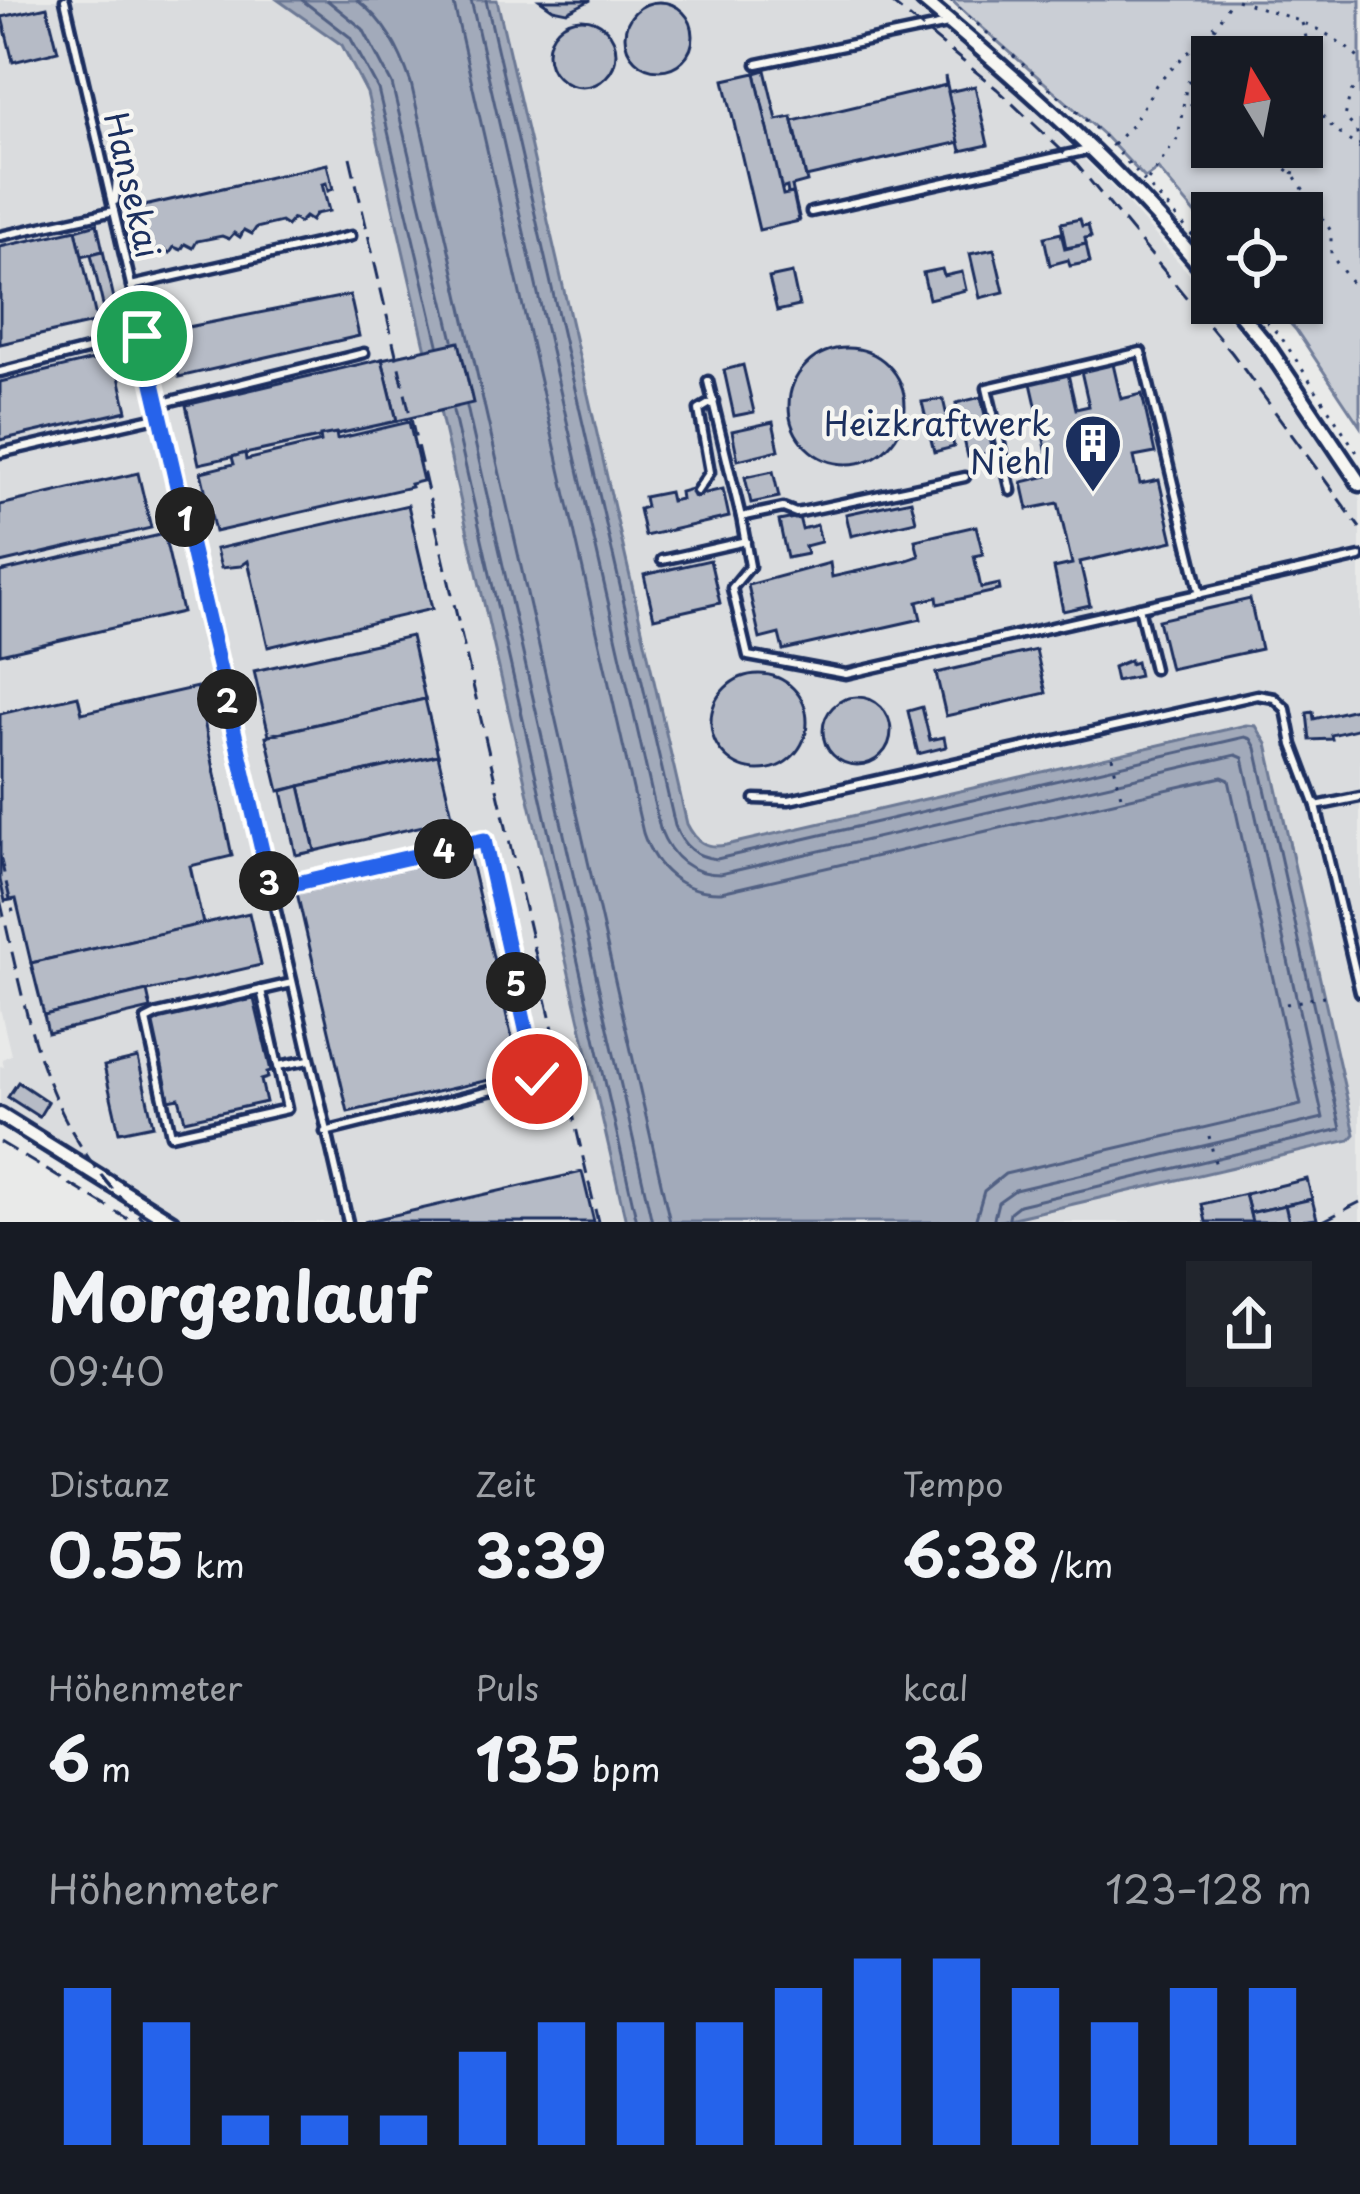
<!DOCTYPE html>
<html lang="de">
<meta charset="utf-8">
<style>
:root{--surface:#171b24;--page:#20242c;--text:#f1f3f6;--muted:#9ea1a6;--accent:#2563eb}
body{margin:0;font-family:"Playpen Sans",sans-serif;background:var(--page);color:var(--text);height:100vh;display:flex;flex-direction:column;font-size:45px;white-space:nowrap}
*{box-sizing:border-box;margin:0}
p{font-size:39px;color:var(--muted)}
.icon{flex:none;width:66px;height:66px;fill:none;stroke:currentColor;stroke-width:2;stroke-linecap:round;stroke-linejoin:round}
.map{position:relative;height:1222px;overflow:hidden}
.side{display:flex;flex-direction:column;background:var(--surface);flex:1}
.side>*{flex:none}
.needle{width:78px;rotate:350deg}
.fabs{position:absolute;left:1191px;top:36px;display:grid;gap:24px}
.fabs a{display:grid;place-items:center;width:132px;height:132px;border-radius:0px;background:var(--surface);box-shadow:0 3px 9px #0004;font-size:60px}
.pin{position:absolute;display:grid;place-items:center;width:102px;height:102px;color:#fff;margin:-51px;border:6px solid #fff;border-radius:50%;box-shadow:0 3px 12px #0007}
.km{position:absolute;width:60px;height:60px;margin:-30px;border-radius:50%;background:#222;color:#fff;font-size:33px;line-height:60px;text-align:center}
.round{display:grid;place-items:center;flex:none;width:126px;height:126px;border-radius:0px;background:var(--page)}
.summary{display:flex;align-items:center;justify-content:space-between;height:204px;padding:0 48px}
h1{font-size:66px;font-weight:700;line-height:90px}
.metrics{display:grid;grid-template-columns:repeat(3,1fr);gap:18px;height:204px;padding:12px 48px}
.metrics div{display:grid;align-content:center}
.metrics b{font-size:60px;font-weight:700}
.metrics small{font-size:33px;font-weight:400}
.metrics p{font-size:33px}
.chart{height:336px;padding:24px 48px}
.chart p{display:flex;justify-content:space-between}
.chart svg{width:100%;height:216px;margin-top:12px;stroke:var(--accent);stroke-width:6}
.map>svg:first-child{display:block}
.built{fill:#dadcde}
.green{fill:#caced5;stroke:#727e9a;stroke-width:3;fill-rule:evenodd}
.water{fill:#a2aaba;stroke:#6c7995;stroke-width:3}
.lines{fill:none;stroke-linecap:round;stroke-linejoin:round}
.shore{stroke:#516083;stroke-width:3}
.building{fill:#b6bbc6;stroke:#1b2f5e;stroke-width:3}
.service-casing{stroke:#1b2f5e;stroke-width:15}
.minor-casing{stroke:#1b2f5e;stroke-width:21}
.path{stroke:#1b2f5e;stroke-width:3;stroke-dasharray:3 9;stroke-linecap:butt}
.service{stroke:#f6f6f2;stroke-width:6}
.minor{stroke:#f6f6f2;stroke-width:12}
.rail{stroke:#1b2f5e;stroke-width:3;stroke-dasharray:18 9;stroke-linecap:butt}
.route-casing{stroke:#fff;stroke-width:24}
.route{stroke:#2563eb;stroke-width:15}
.labels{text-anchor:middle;stroke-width:9;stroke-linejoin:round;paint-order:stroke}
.street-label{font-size:33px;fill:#1b2f5e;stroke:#f6f6f2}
.poi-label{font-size:33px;fill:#1b2f5e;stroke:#f6f6f2;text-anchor:end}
</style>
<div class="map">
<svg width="1360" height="1222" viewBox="0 0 1360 1222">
<rect width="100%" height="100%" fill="#e9eae9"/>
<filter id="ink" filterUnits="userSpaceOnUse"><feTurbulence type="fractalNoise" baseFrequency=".00833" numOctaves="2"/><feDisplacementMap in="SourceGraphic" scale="24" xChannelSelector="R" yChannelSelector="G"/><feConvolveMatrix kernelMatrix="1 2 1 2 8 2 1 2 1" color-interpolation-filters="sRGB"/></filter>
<g filter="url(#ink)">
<!-- built -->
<g class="built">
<path d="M 0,0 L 278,0 L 342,45 L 355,64 L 367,93 L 626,1222 L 191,1222 L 0,1103 L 0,1066 L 4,1067 L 2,1059 L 11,1055 L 0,1008 Z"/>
<path d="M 497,0 L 913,0 L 962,38 L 1120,195 L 1276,373 L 1360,498 L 1360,1222 L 996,1222 L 1347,1142 L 1355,1134 L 1262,731 L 1246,725 L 714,848 L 693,836 L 687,824 Z"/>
</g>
<!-- green -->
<path class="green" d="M 951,0 L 1360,0 L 1360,426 L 1296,330 L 1272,303 L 1302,303 L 1302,213 L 1212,213 L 1212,233 L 1158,169 L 1145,178 L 1105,136 ZM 1302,57 L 1302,147 L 1212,147 L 1212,57 Z"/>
<!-- water -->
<path class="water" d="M 278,0 L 497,0 L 687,824 C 696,842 706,849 726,845 L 1246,725 L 1256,726 L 1267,744 L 1355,1134 L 1350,1140 L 996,1222 L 626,1222 L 367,93 L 342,45 Z"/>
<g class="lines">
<!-- shore -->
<g class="shore">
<path d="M 302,0 L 350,37 L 378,89 L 438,344"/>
<path d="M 327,0 L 363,29 L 392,84 L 453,340"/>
<path d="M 357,0 C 385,21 400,50 411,83 L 670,1222"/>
<path d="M 453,0 L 643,833 C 655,869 682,893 721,892 L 1222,777 L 1229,780 L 1301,1105 L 1005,1174 L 984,1191 L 975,1222"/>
<path d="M 471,0 L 660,829 C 671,857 689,874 720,874 L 1236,755 L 1243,758 L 1323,1118 L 1015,1190 L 998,1202 L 993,1222"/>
<path d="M 486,0 L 675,826 C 683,846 695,857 717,859 L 1245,737 L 1251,739 L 1256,748 L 1341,1129 L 1019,1205 L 1010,1212 L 1008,1222"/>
<path d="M 467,407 L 652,1222"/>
<path d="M 453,411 L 637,1222"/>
</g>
</g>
<!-- building -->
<g class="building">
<path d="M 540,0 L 591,0 L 567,12 L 553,9 Z"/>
<circle cx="659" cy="36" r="34"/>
<path d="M 47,7 L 58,51 L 13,62 L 2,17 Z"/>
<circle cx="582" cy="53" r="34"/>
<path d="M 765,70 L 777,120 L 792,117 L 807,182 L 792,186 L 800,221 L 793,193 L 788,194 L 787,187 L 781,189 L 755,73 Z"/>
<path d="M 755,73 L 783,195 L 793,193 L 799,221 L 759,230 L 724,80 Z"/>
<path d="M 945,76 L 960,142 L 806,177 L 793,121 L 946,85 Z"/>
<path d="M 975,86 L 988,145 L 961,151 L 948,92 Z"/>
<path d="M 327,164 L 333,189 L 328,191 L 326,183 L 322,184 L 329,211 L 315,214 L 311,221 L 305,217 L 299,223 L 293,219 L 287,226 L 281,222 L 256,228 L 252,234 L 244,230 L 240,237 L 234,233 L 229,239 L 222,236 L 197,241 L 193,248 L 185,244 L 181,250 L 174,247 L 170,253 L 163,249 L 150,252 L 140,207 Z"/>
<path d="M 1080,219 L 1082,226 L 1088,225 L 1091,237 L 1085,238 L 1086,244 L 1066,248 L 1061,223 Z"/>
<path d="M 97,224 L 103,251 L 82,256 L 76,230 Z"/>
<path d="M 76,230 L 97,322 L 0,344 L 0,247 Z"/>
<path d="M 1061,233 L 1065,249 L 1086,244 L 1090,262 L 1070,266 L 1068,260 L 1050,265 L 1044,237 Z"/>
<path d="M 994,249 L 1004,292 L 980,298 L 970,254 Z"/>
<path d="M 103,251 L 121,329 L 109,331 L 91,254 Z"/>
<path d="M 942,269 L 944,276 L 962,272 L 966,290 L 929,299 L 923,273 Z"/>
<path d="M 792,273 L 799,306 L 777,311 L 769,278 Z"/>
<path d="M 350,295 L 359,336 L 179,377 L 170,336 L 184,333 L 183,328 Z"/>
<path d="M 459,342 L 473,403 L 397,421 L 382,359 Z"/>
<circle cx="847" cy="406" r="58"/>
<path d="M 114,355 L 127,411 L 0,440 L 0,382 Z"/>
<path d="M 382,359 L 397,421 L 199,464 L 186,405 Z"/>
<path d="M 1113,364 L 1121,399 L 1142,394 L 1155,453 L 1134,457 L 1140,484 L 1159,480 L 1173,541 L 1080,562 L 1090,605 L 1063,611 L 1054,568 L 1072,564 L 1058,503 L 1028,509 L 1022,482 L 1052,475 L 1031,383 L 1068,374 L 1076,409 L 1089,406 L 1081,371 Z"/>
<path d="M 743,365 L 754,412 L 734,416 L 724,370 Z"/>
<path d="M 981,397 L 993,452 L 968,457 L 956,403 Z"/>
<path d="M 943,399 L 954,447 L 934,452 L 922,402 Z"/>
<path d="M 409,422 L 423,481 L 410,484 L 411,487 L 215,532 L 201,472 L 234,464 L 232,457 L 245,453 L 246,460 L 321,442 L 320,436 L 336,433 L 337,439 Z"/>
<path d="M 773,422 L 779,450 L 738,460 L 732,431 Z"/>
<path d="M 773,471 L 779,497 L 751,503 L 745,477 Z"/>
<path d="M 138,473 L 151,528 L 0,563 L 0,505 Z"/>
<path d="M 691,489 L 693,496 L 723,489 L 729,517 L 645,536 L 639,509 L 646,507 L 644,497 L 669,492 L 671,501 L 681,499 L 680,492 Z"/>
<path d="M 911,500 L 916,521 L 851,536 L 846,514 Z"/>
<path d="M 408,505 L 432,609 L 268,647 L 248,561 L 241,566 L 221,568 L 216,549 Z"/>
<path d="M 799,517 L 802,529 L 817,525 L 821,542 L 805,546 L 807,554 L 787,558 L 779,521 Z"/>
<path d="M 976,526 L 983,554 L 974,556 L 981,588 L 999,584 L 1000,590 L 938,604 L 937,597 L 917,602 L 921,619 L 783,650 L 779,634 L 760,639 L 748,585 L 830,563 L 832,577 L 907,560 L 919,556 L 915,540 Z"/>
<path d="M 164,534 L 182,612 L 0,654 L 0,572 Z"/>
<path d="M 710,560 L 720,603 L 654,618 L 644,575 Z"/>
<path d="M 1250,599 L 1261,649 L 1170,669 L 1158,620 Z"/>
<path d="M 411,636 L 425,699 L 269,735 L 254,671 Z"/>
<path d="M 1036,650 L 1046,693 L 946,716 L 936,673 Z"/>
<path d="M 1130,660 L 1130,664 L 1136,662 L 1139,676 L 1116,681 L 1113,667 Z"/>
<circle cx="759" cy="722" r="48"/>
<path d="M 197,687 L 232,856 L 190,866 L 203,924 L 31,963 L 16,899 L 5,901 L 0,880 L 0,714 L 78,696 L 82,713 Z"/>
<circle cx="857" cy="731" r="34"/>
<path d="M 425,699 L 438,755 L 279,791 L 266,736 Z"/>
<path d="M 922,707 L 930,740 L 944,737 L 946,747 L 918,754 L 908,711 Z"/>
<path d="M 1360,708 L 1360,728 L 1331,735 L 1332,739 L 1310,740 L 1307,713 L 1313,712 L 1314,719 Z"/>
<path d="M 438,755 L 453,819 L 315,851 L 300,786 Z"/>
<path d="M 300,786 L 315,851 L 296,855 L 282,791 Z"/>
<path d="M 469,854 L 520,1073 L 348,1112 L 297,893 Z"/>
<path d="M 249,913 L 261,965 L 44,1015 L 31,963 Z"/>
<path d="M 147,991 L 151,1009 L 48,1033 L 44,1015 Z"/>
<path d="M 243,997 L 244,1001 L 254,999 L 271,1071 L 267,1072 L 268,1078 L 261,1080 L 266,1102 L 185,1120 L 179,1098 L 169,1100 L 150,1019 Z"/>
<path d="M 138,1058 L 153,1125 L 119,1132 L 104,1066 Z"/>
<path d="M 18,1082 L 48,1102 L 39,1117 L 8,1097 Z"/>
<path d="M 582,1172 L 594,1222 L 364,1222 Z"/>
<path d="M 1307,1179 L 1312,1199 L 1250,1213 L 1245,1194 Z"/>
<path d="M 1245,1194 L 1252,1222 L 1206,1222 L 1202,1204 Z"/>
<path d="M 1312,1199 L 1317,1219 L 1289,1222 L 1285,1205 Z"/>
<path d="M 1285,1205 L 1289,1222 L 1252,1222 L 1250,1213 Z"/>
</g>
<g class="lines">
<!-- service casing -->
<g class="service-casing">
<g id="service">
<path d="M 65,0 L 348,1222"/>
<path d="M 757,64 L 948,24"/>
<path d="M 115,201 L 118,167"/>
<path d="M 811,212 L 1088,150"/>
<path d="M 0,236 L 114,211"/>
<path d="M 131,286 L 351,236"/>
<path d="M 0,372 L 142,336"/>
<path d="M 708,381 L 741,517"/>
<path d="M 159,404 L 364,353"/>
<path d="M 0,453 L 161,416"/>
<path d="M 965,477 L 796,513 L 783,508 L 741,517 L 750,566 L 732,588 L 748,656 L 846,674 L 1360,557"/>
<path d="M 697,491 L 710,472 L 699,410 L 714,401"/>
<path d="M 1011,491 L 987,388 L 1141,352 L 1200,594"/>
<path d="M 662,560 L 746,541"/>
<path d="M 1139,607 L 1154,669"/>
<path d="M 1360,797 L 1316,806 L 1360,992"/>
<path d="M 755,799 L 789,800 L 1257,695 L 1274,698 L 1286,709 L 1293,745 L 1316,806"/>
<path d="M 270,889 L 484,840 L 537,1079 L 325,1132"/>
<path d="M 292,983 L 158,1014 L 146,1020 L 171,1135 L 287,1109 L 278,1066 L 309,1060"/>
<path d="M 261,990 L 278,1066"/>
</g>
</g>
<!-- minor casing -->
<g class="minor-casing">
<g id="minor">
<path d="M 923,0 C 1026,86 1127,175 1212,280"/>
<path d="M 1231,303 L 1268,347 L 1360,484"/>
<path d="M 0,1115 L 172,1222"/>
</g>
</g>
<!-- path -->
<g class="path">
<path d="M 950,0 L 1104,136 L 1212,257"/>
<path d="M 1237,0 C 1283,16 1325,24 1360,60"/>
<path d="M 1302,23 C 1323,89 1292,104 1360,148"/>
<path d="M 1190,104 L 1212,121"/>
<path d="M 1302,143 L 1313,108"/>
<path d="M 1113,145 L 1133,124 L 1156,85 L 1214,25"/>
<path d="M 1360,146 L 1356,129 L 1345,118 L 1350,93 L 1357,85 L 1360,86"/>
<path d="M 1258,147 L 1293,174 L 1331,231 L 1331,255 L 1360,294"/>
<path d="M 1293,174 L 1301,147"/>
<path d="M 1148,180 L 1178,138 L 1186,88 L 1197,58 L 1231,0"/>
<path d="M 1251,303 L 1283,340 L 1360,457"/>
<path d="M 1112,757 L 1121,796"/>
<path d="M 1286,1004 L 1324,996"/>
<path d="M 1209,1136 L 1217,1171"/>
</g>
<!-- service -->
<use href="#service" class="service"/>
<!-- minor -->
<use href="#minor" class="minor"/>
<!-- rail -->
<g class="rail">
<path d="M 888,0 L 997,89 L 1077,165 L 1232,353 L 1360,528"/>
<path d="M 350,157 L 598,1222"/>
<path d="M 0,856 L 13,912"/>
<path d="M 0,899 C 29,1024 44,1133 146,1222"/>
<path d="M 0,1142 L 128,1219"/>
<path d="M 1321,1222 L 1360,1202"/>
</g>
</g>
</g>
<g class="lines" filter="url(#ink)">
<!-- route casing -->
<g class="route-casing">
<path id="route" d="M 142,336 L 271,889 L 484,840 L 537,1079"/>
</g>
<!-- route -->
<use href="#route" class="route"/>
</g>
<!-- icons -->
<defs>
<g id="building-pin" transform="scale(3)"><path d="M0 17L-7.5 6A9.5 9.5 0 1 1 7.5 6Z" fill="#1b2f5e" stroke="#f6f6f2"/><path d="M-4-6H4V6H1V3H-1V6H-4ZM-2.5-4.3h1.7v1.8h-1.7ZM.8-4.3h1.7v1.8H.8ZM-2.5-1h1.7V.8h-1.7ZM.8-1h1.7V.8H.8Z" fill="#fff"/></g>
</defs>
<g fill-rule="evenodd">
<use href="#building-pin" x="1093" y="443"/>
</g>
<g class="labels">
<!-- street labels -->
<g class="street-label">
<text transform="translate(132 185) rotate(77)" y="12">Hansekai</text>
</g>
<!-- poi labels -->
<g class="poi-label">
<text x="1051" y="436">Heizkraftwerk<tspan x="1051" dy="38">Niehl</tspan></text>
</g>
</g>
</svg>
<div class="fabs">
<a><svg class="needle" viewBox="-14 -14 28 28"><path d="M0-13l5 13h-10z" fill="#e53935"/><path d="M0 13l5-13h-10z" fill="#9ea1a6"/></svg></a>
<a><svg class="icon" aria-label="locate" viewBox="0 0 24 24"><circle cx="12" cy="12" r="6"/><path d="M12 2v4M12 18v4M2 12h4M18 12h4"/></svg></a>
</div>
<div class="pin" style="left:142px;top:336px;background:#1e9e55"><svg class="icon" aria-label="arrive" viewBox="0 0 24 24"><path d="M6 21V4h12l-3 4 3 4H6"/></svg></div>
<div class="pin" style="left:537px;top:1079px;background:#d93025"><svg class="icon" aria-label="check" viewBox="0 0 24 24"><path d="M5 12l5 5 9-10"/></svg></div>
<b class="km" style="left:185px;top:517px">1</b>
<b class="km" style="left:227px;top:699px">2</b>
<b class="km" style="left:269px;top:881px">3</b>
<b class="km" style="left:444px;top:849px">4</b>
<b class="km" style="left:516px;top:982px">5</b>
</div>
<section class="side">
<div class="summary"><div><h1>Morgenlauf</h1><p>09:40</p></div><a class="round"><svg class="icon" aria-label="share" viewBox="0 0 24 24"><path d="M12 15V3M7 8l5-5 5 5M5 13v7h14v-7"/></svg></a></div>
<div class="metrics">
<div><p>Distanz</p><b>0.55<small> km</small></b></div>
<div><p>Zeit</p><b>3:39</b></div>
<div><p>Tempo</p><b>6:38<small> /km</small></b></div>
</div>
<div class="metrics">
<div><p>Höhenmeter</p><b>6<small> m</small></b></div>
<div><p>Puls</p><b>135<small> bpm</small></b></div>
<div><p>kcal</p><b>36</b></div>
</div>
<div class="chart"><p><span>Höhenmeter</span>123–128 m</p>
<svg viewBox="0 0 160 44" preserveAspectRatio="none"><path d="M5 44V12M15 44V19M25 44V38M35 44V38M45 44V38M55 44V25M65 44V19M75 44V19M85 44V19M95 44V12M105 44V6M115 44V6M125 44V12M135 44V19M145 44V12M155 44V12"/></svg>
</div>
</section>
